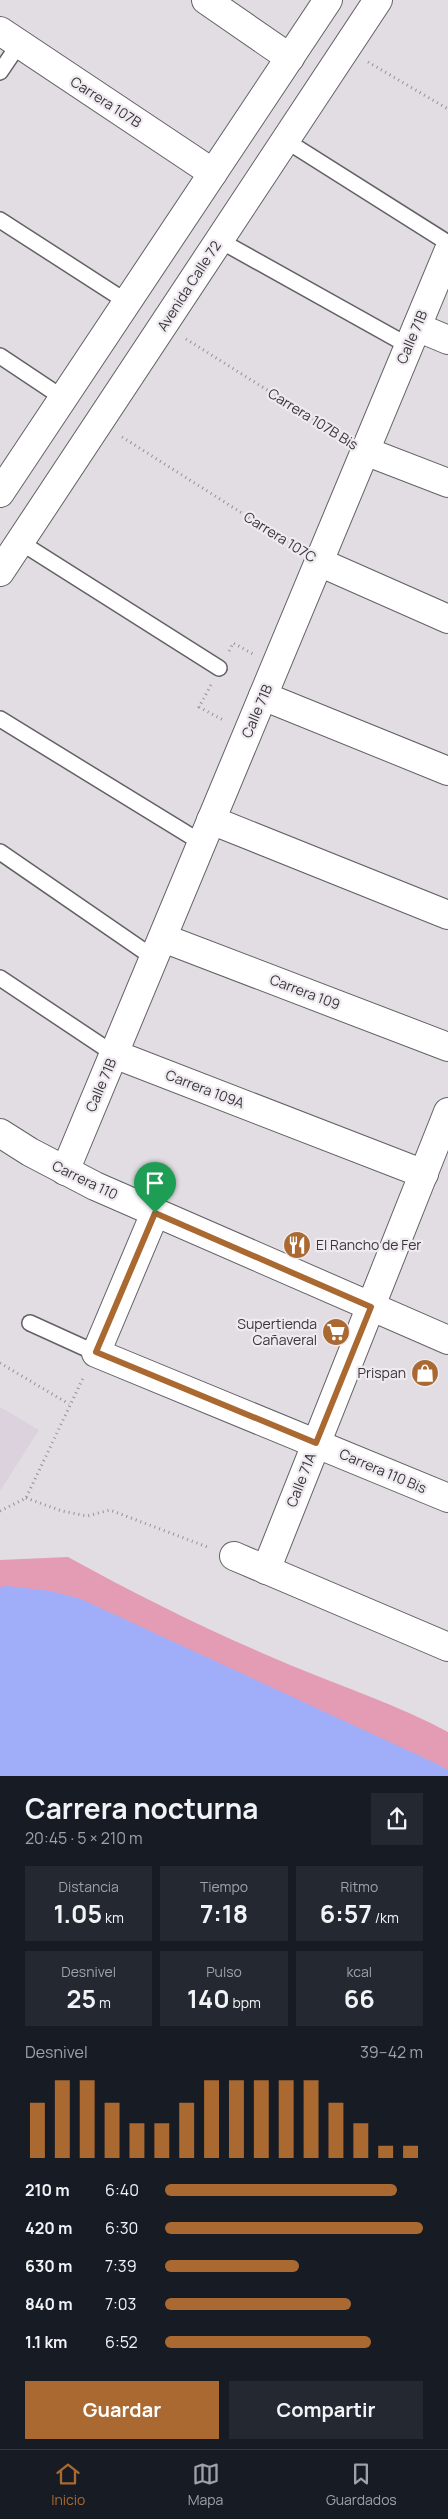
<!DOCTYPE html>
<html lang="es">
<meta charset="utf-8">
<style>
:root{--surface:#171b24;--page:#242831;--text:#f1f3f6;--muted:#9ea1a6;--line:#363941;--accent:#a96931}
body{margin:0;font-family:Manrope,sans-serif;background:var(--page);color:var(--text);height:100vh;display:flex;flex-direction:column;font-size:19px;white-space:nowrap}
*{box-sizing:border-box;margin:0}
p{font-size:16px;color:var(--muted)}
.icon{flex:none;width:28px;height:28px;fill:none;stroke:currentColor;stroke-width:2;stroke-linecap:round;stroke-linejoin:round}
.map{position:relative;height:1776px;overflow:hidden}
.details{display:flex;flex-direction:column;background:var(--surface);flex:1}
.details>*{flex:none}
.pin{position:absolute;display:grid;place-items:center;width:42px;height:42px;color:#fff;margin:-51px -21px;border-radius:50% 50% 50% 0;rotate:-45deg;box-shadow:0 0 5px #0007}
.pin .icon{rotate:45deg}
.round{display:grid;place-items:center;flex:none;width:52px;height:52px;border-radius:0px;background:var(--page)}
.summary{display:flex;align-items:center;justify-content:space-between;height:85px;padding:0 25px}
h1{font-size:28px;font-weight:700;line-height:38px}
.figures{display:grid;grid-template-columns:repeat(3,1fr);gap:8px;height:85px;padding:5px 25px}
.figures div{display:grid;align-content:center;border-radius:0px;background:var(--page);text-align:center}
.figures b{font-size:25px;font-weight:700}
.figures small{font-size:14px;font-weight:400}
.figures p{font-size:14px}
.chart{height:140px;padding:10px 25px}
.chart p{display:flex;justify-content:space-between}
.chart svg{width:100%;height:90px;margin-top:5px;stroke:var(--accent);stroke-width:6}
.button{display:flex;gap:10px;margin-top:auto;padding:10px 25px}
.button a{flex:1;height:58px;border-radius:0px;background:var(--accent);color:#fff;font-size:20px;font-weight:700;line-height:58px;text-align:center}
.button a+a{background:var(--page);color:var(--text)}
ul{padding:0 25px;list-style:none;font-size:16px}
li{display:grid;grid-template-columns:80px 60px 1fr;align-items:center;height:38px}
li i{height:12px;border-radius:6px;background:var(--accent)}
.menu{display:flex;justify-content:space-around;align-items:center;height:70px;border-top:1px solid var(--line);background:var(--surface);font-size:14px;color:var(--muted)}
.menu a{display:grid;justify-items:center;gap:2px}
.menu .current{color:var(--accent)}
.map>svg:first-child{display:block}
.built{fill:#dbd2de}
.green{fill:#e49bb4}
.water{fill:#a0aefa}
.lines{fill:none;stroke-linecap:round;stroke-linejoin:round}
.lane-casing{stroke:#646166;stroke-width:18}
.street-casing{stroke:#646166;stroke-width:30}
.secondary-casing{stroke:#646166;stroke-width:30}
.path{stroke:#959296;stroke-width:3;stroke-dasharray:1 4;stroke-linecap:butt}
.lane{stroke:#fff;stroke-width:15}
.street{stroke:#fff;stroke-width:28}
.secondary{stroke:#fff;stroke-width:28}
.route-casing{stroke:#fff;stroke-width:10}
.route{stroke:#a96931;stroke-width:6}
.labels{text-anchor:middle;stroke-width:4.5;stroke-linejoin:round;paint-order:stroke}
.street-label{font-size:14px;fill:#39373a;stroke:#eeeaf0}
.poi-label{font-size:14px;fill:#39373a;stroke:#eeeaf0;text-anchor:end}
</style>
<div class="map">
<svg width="448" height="1777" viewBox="0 0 448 1777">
<rect width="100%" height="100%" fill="#e1dde2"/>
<!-- built -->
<path class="built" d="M 0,1407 L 39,1430 L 0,1491 Z"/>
<!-- green -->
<path class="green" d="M 68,1557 C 140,1597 214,1633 290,1665 C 343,1687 398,1705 448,1732 L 448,1776 L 0,1776 L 0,1560 Z"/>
<!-- water -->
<path class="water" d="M 6,1586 L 51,1591 L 81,1599 L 435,1763 L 448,1770 L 448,1776 L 0,1776 L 0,1587 Z"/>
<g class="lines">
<!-- lane casing -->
<g class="lane-casing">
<g id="lane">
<path d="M 0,72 L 19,44"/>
<path d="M 285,140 L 448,243"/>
<path d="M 0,220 L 127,302"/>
<path d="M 219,240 L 409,346"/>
<path d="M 0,356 L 63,398"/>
<path d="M 20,542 L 219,668"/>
<path d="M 0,719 L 202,843"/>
<path d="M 0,852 L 154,958"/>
<path d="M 0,978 L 114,1054"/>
<path d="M 30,1323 L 96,1353"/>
</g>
</g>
<!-- street casing -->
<g class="street-casing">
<g id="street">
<path d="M 206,0 L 290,58"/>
<path d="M 0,31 L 213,173"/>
<path d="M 417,327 L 448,340"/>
<path d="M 365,451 L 448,483"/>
<path d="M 319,562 L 448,619"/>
<path d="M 263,696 L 448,771"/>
<path d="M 211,820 L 448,915"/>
<path d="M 163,938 L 448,1047"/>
<path d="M 114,1054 L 424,1174"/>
<path d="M 65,1171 L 448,252"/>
<path d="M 155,1213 L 96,1353 L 448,1498"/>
<path d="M 234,1556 L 448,1647"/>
<path d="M 266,1570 L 448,1112"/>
</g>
</g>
<!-- secondary casing -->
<g class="secondary-casing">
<g id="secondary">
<path d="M 0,493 L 328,0"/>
<path d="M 0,572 L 378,0"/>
<path d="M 0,1133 L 30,1152 L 95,1186 L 448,1340"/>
</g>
</g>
<!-- path -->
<g class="path">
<path d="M 368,62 L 448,109"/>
<path d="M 186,339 L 342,437"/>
<path d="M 122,437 L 297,548"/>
<path d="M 229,651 L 233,643 L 253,654"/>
<path d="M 211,685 L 199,707 L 225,721"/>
<path d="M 0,1363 L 69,1404"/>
<path d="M 26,1498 L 62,1511 L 87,1516 L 110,1510 L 210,1548"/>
<path d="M 0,1511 L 26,1498 L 84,1376"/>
</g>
<!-- lane -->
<use href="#lane" class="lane"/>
<!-- street -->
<use href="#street" class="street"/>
<!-- secondary -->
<use href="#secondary" class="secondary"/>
</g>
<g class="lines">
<!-- route casing -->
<g class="route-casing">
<path id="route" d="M 155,1213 L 371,1307 L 316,1443 L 96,1352 Z"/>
</g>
<!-- route -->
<use href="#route" class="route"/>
</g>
<!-- icons -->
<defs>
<g id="restaurant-disc" transform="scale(1.4375)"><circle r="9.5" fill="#a96931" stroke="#eeeaf0"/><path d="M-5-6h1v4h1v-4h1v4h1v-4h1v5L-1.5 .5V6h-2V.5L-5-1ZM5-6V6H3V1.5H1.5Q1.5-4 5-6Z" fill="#fff"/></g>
<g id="supermarket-disc" transform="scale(1.4375)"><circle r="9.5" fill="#a96931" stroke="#eeeaf0"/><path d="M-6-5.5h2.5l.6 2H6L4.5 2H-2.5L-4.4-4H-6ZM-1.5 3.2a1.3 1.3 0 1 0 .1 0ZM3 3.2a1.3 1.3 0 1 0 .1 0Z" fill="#fff"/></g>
<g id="shop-disc" transform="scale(1.4375)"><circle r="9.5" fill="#a96931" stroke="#eeeaf0"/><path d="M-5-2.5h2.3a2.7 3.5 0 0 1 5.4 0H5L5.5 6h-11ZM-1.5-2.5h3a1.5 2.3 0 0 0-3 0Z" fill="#fff"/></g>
</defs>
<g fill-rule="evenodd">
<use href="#restaurant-disc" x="297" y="1245"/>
<use href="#supermarket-disc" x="336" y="1332"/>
<use href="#shop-disc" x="425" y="1373"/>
</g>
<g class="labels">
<!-- street labels -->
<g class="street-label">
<text transform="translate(106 102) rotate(33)" y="5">Carrera 107B</text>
<text transform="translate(189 286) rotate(-57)" y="5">Avenida Calle 72</text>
<text transform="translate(412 337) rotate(-67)" y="5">Calle 71B</text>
<text transform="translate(313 419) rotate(32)" y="5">Carrera 107B Bis</text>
<text transform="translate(280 537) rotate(32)" y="5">Carrera 107C</text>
<text transform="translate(257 711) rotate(-67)" y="5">Calle 71B</text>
<text transform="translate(305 992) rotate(21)" y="5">Carrera 109</text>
<text transform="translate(101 1085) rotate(-67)" y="5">Calle 71B</text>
<text transform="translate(205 1089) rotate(21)" y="5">Carrera 109A</text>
<text transform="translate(85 1180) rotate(26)" y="5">Carrera 110</text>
<text transform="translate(383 1471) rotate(23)" y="5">Carrera 110 Bis</text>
<text transform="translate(301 1480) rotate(-69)" y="5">Calle 71A</text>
</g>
<!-- poi labels -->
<g class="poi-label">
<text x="316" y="1250" text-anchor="start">El Rancho de Fer</text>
<text x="317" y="1329">Supertienda<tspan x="317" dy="16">Cañaveral</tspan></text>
<text x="406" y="1378">Prispan</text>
</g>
</g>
</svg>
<div class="pin" style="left:155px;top:1213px;background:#1e9e55"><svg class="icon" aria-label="arrive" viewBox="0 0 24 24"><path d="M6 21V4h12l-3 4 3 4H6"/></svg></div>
</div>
<section class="details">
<div class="summary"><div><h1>Carrera nocturna</h1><p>20:45 · 5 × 210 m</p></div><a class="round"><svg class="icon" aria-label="share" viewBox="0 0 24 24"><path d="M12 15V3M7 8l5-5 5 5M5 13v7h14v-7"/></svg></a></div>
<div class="figures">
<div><p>Distancia</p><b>1.05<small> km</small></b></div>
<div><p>Tiempo</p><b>7:18</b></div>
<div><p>Ritmo</p><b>6:57<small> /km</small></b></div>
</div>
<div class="figures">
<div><p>Desnivel</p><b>25<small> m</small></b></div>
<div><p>Pulso</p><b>140<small> bpm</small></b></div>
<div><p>kcal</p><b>66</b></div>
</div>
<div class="chart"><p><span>Desnivel</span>39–42 m</p>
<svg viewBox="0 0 160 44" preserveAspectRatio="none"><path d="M5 44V17M15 44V6M25 44V6M35 44V17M45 44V27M55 44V27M65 44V17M75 44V6M85 44V6M95 44V6M105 44V6M115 44V6M125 44V17M135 44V27M145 44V38M155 44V38"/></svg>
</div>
<ul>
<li><b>210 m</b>6:40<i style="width:90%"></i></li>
<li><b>420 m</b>6:30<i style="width:100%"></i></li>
<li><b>630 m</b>7:39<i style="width:52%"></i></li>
<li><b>840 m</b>7:03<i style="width:72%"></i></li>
<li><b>1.1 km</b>6:52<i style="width:80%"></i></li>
</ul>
<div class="button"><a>Guardar</a><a>Compartir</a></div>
</section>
<nav class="menu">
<a class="current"><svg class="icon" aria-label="home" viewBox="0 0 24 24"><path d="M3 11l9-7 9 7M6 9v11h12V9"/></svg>Inicio</a>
<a><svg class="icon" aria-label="map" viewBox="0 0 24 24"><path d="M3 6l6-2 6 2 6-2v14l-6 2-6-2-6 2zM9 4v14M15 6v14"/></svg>Mapa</a>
<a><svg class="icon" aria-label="saved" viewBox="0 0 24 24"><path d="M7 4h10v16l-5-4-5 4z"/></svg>Guardados</a>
</nav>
